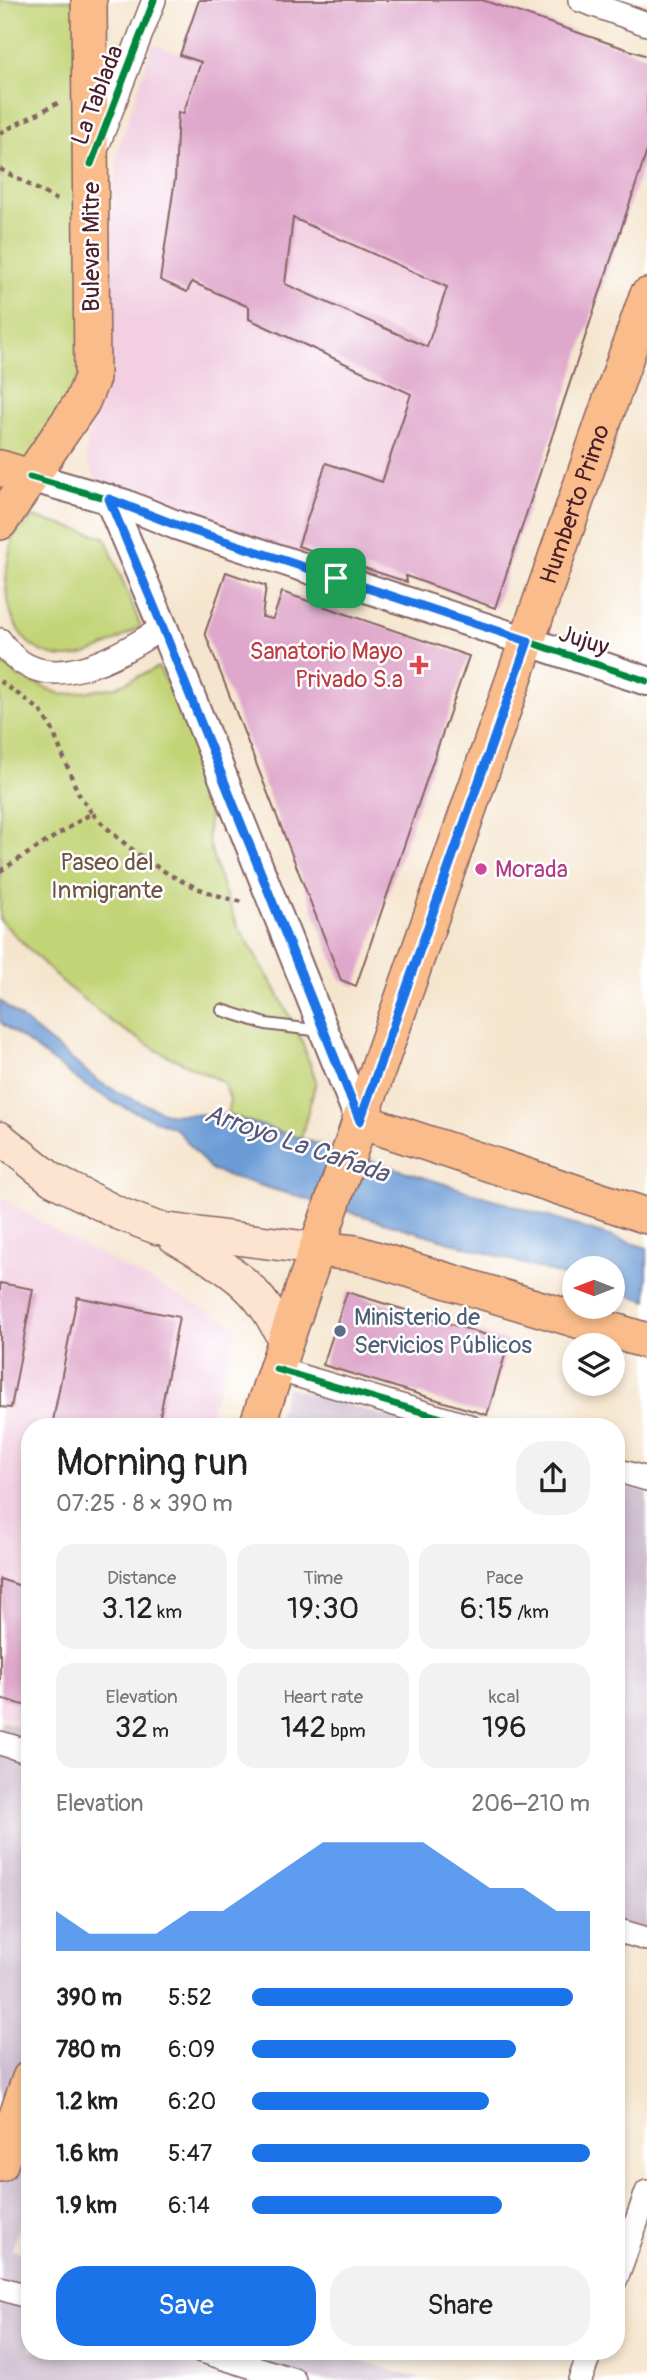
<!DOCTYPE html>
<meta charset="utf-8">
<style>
:root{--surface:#fff;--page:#f2f2f2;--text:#222;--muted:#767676;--accent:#1a73e8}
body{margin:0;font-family:Pangolin,sans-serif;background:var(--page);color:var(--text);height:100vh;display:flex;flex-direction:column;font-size:26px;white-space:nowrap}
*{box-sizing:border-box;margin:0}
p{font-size:23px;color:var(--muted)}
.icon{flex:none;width:38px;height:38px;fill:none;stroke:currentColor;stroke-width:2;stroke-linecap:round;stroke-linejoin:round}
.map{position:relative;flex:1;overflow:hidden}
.details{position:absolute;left:21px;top:1418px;width:604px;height:942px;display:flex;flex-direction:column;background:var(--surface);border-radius:28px;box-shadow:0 4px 10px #0003}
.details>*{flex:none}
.needle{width:46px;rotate:270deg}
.controls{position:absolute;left:562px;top:1256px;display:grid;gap:14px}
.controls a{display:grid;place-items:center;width:63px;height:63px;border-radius:50%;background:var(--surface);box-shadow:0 4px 10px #0003;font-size:35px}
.pin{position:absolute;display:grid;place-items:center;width:60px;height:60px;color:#fff;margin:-30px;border-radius:14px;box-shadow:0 4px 10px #0006}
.round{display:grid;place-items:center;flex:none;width:74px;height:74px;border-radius:28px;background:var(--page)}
.head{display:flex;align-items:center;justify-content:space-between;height:119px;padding:0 35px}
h1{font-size:38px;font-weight:600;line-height:52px}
.stats{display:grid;grid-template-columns:repeat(3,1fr);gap:10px;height:119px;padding:7px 35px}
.stats div{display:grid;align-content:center;border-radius:18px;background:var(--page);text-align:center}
.stats b{font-size:30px;font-weight:600}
.stats small{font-size:19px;font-weight:400}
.stats p{font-size:19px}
.chart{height:196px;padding:14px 35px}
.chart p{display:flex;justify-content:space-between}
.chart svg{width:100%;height:126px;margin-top:7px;fill:var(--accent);opacity:.7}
.button{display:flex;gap:14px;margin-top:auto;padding:14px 35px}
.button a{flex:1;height:80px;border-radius:28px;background:var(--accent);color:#fff;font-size:28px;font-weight:600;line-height:80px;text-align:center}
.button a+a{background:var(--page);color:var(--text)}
ul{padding:0 35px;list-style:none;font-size:23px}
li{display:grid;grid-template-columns:112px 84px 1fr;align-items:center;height:52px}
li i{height:18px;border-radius:9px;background:var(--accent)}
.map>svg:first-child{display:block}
.built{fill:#f2cfe1}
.industrial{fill:#cfbdcf}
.green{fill:#c3d477;stroke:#867a51;stroke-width:2}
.water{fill:#6c9cd6;stroke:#5b5e80;stroke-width:2}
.building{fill:#dfa7cb;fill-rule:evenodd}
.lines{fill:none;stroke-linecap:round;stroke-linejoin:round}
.service-casing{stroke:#866464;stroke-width:14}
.minor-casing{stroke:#866464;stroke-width:26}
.tertiary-casing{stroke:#866464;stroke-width:32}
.secondary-casing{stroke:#866464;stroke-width:35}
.primary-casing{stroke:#866464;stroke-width:38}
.path{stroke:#866464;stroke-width:4.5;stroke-dasharray:5 5;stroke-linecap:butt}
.service{stroke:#fff;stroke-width:10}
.minor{stroke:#fff;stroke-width:23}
.tertiary{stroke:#fff;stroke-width:28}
.secondary{stroke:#fde4d0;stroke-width:32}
.primary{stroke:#f9bc8a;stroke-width:35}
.cycleway-casing{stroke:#fff;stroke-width:11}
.cycleway{stroke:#00873e;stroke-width:7}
.route-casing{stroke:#fff;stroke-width:14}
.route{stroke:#1a73e8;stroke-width:9}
.health-dot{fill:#e0444e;stroke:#fff;stroke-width:2.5}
.hotel-dot{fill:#d1479c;stroke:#fff;stroke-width:2.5}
.service-dot{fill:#5c6f8a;stroke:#fff;stroke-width:2.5}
.labels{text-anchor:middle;stroke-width:5;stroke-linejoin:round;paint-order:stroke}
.street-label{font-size:24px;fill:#4a1f2b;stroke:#fff}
.health-label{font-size:24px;fill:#be3a42;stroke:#fff;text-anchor:end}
.park-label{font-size:24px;fill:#6e5542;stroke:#fff}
.hotel-label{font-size:24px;fill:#b23c85;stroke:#fff;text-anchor:start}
.service-label{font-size:24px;fill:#4e5e75;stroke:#fff;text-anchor:start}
.water-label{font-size:26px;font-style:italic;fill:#595778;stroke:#fff}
</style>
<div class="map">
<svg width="647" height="2380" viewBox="0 0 647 2380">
<rect width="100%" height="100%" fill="#fff"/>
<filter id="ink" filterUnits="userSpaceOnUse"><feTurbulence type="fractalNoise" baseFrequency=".0143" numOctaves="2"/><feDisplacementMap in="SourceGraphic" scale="14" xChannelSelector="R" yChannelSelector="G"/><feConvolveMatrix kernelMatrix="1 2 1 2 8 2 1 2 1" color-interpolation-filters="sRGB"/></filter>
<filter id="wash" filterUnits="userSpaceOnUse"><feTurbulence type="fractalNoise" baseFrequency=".00686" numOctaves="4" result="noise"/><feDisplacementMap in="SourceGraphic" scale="28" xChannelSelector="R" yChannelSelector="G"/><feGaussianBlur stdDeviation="1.57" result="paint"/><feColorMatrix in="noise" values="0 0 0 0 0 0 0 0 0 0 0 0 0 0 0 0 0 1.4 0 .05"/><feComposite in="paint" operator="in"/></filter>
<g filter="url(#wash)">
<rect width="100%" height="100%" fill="#f5e5ce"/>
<!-- built -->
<g class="built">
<path d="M 402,0 L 482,0 L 548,22 L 383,481 L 433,499 L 396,599 L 125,504 L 96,479 L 87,462 L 87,442 L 93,422 L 103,363 L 109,243 L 118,149 L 153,44 L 362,117 Z"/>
<path d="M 0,1196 L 66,1237 L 238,1326 L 207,1426 L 30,1426 L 30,1724 L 0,1716 Z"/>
</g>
<!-- industrial -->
<g class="industrial">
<path d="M 287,1387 L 419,1426 L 275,1426 Z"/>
<path d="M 616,1484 L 647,1493 L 647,1930 L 616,1922 Z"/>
<path d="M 0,1720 L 30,1729 L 30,2196 L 12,2249 L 30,2255 L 30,2350 L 329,2350 L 423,2380 L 0,2380 Z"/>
</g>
<!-- green -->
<g class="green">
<path d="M 0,0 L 89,0 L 92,378 L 0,522 Z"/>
<path d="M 33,517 L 105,537 L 141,627 C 116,640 86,662 56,656 C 10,647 1,595 9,556 C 10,550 11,541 14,536 C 19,529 27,523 33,517 Z"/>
<path d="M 0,661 L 19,677 L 63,695 L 116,687 L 158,667 L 168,685 L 189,710 L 210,758 L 208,838 L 216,868 L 236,923 L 276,990 L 301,1039 L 316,1081 L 301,1138 L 227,1115 L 230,1099 L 223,1082 L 160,1052 L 113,1023 L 63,983 L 0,920 Z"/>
</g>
<!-- water -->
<path class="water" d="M 0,1001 L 98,1081 L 123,1095 L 168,1114 L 227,1115 L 647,1248 L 647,1301 L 613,1290 L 612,1269 L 574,1269 L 574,1279 L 212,1171 L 176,1129 L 117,1104 L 83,1084 L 0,1022 Z"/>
<g id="blocks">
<!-- building -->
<g class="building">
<path d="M 199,0 L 482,0 L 647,56 L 647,151 L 495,608 L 406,576 L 407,582 L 298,546 L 326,463 L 382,482 L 411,394 L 249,319 L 249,307 L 192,282 L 187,292 L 160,280 L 175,179 L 178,112 L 183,114 L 201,62 L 180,55 ZM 293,218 L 447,287 L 427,347 L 285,284 Z"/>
<path d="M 226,572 L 266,586 L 262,617 L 273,619 L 282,592 L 469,656 L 356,986 L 341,980 L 205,633 Z"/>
<path d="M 0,1283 L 33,1289 L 11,1408 L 0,1407 Z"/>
<path d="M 347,1292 L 509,1342 L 487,1415 L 323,1365 Z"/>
<path d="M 77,1297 L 179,1317 L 158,1426 L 52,1426 Z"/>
<path d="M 0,1579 L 30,1589 L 30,1707 L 0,1698 Z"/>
</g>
</g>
</g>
<g filter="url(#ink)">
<use href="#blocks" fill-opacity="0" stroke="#866464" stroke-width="2"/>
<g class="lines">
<!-- service casing -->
<g class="service-casing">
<path id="service" d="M 222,1010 L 266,1024 L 321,1031"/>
</g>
<!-- minor casing -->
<g class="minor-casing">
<g id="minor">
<path d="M 580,0 L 647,24"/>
<path d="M 97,147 L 154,0"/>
<path d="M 0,640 C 41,704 118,657 163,627"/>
<path d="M 276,1369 L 469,1426"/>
<path d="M 616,1470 L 647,1479"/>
<path d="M 0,1743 L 30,1752"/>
<path d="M 616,1930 L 647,1939"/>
<path d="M 616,2279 L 647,2192"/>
<path d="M 0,2288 L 30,2297"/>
<path d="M 199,2350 L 294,2380"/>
<path d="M 580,2380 L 591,2350"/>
</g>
</g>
<!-- tertiary casing -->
<g class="tertiary-casing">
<g id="tertiary">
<path d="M 30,477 L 125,504 L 176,525 L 647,681"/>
<path d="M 109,499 L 163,627 L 360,1121"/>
</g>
</g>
<!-- secondary casing -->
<g class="secondary-casing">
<g id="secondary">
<path d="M 0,1138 L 53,1180 L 118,1213 L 157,1228 L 317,1249"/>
<path d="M 174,1237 C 208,1257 244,1275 266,1308 C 274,1319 279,1331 286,1343"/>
</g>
</g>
<!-- primary casing -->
<g class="primary-casing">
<g id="primary">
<path d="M 0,468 L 30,477"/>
<path d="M 0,522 L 82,402 L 92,378 L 89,0"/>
<path d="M 360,1121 L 647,1216"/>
<path d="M 317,1249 L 355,1253 L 647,1341"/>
<path id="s1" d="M 257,1426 L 360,1121 L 647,296"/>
<path d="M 0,2164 L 30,2078"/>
</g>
</g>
<!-- path -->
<g class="path">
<path d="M 0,133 L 58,103"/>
<path d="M 0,169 L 61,202"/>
<path d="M 0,681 L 40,710 L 52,729 L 78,793 L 92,813"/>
<path d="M 0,871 L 92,813 C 134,857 184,890 243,902"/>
</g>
<!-- service -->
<use href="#service" class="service"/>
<!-- minor -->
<use href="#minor" class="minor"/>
<!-- tertiary -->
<use href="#tertiary" class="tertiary"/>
<!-- secondary -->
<use href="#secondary" class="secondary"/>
<!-- primary -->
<use href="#primary" class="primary"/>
<!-- cycleway casing -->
<g class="cycleway-casing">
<g id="cycleway">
<path d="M 91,164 L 154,0"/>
<path d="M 30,477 L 125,504 L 176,525 L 647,681"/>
<path d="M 109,499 L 163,627 L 360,1121"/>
<path d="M 276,1369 L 469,1426"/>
</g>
</g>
<!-- cycleway -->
<use href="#cycleway" class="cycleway"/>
</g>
</g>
<g class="lines" filter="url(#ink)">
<!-- route casing -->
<g class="route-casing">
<path id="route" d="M 109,499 L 176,525 L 528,641 L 360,1121 L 163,628 Z"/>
</g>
<!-- route -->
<use href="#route" class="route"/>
</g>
<!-- markers -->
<path class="health-dot" d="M415.5 654.5h7v7h7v7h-7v7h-7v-7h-7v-7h7z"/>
<circle class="hotel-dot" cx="481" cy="869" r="7"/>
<circle class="service-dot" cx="340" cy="1331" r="7"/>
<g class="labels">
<!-- street labels -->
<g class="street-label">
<text transform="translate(97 95) rotate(-69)" y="8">La Tablada</text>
<text transform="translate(91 247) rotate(-90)" y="8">Bulevar Mitre</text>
<text dy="8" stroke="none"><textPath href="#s1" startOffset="975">Humberto Primo</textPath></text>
<text transform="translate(584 640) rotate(18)" y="8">Jujuy</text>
</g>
<!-- health labels -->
<g class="health-label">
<text x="403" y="659">Sanatorio Mayo<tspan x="403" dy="28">Privado S.a</tspan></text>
</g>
<!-- park labels -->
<g class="park-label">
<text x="107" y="870">Paseo del<tspan x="107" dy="28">Inmigrante</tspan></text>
</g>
<!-- hotel labels -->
<g class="hotel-label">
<text x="495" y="877">Morada</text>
</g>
<!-- service labels -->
<g class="service-label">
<text x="354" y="1325">Ministerio de<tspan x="354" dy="28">Servicios Públicos</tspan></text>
</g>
<!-- water labels -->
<g class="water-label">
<text transform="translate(297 1143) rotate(19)" y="9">Arroyo La Cañada</text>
</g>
</g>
</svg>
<div class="controls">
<a><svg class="needle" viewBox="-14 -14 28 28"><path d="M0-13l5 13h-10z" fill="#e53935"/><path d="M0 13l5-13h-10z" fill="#767676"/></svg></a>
<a><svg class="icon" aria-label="layers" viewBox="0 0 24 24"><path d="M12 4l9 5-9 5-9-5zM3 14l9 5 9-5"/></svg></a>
</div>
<div class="pin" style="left:336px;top:578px;background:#1e9e55"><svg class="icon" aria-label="arrive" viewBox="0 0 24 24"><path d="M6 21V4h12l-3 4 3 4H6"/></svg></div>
<section class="details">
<div class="head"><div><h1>Morning run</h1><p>07:25 · 8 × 390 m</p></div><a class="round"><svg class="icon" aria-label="share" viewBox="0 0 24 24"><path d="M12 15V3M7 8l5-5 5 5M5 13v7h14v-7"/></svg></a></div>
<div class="stats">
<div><p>Distance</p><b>3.12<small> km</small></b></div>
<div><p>Time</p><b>19:30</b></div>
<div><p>Pace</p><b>6:15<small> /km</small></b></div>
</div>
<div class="stats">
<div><p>Elevation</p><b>32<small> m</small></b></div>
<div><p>Heart rate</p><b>142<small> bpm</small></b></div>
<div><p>kcal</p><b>196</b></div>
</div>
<div class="chart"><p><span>Elevation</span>206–210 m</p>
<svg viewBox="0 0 160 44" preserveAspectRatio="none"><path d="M0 44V30L10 38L20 38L30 38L40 30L50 30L60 22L70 14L80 6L90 6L100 6L110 6L120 14L130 22L140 22L150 30L160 30V44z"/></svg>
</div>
<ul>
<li><b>390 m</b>5:52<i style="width:95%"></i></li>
<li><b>780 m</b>6:09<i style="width:78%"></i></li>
<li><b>1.2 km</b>6:20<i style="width:70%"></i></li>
<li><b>1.6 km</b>5:47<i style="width:100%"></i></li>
<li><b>1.9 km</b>6:14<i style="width:74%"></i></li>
</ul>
<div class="button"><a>Save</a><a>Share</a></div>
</section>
</div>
